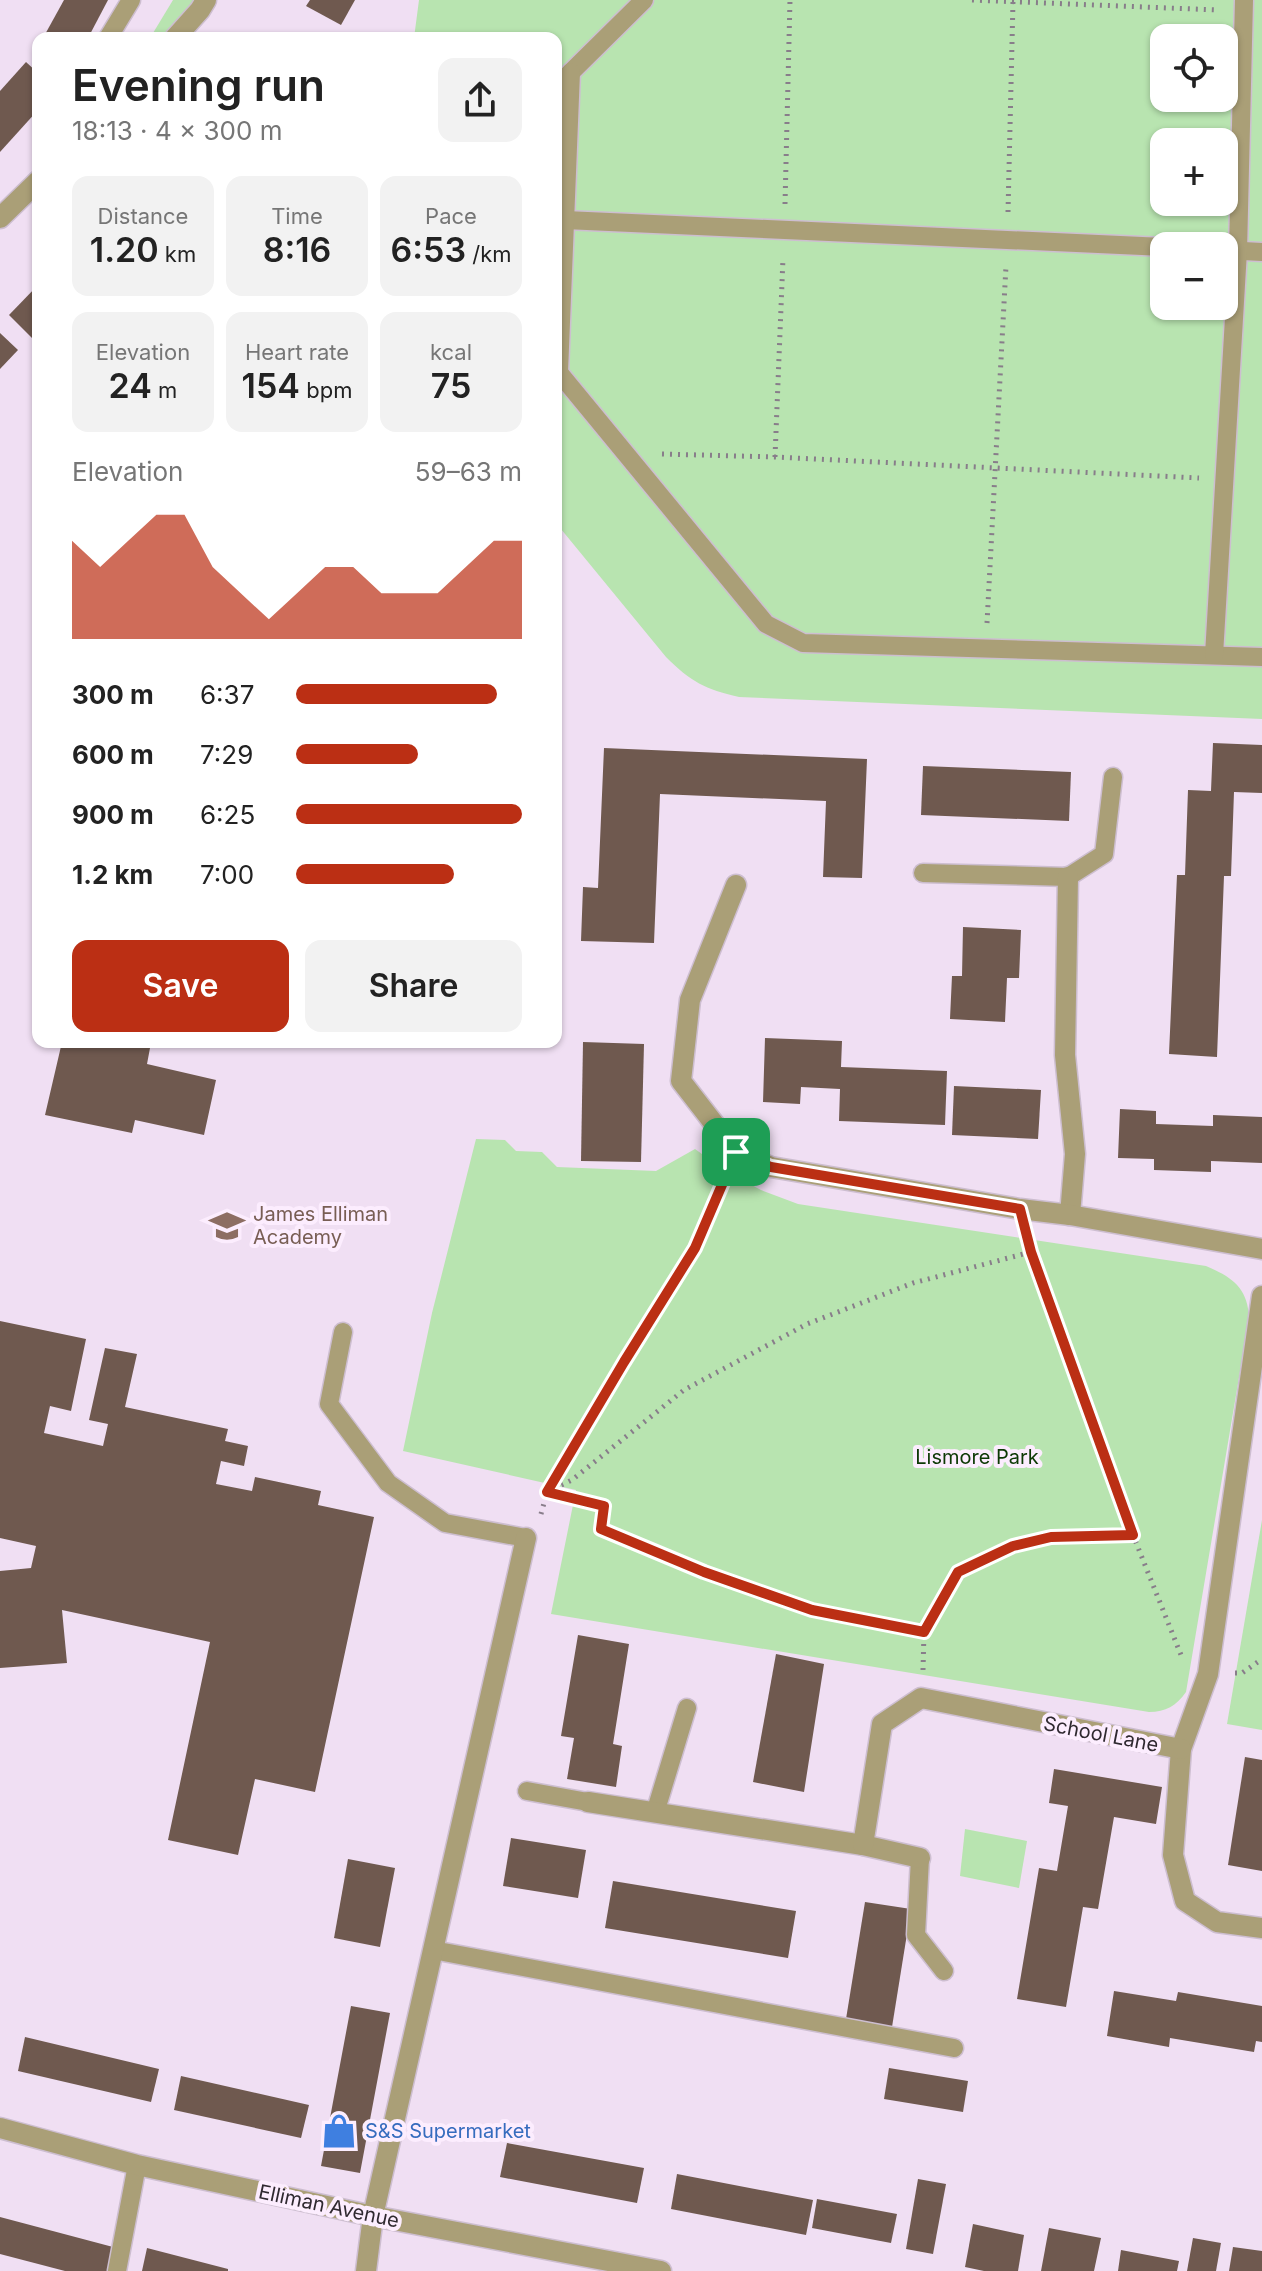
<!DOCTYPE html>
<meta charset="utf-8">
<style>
:root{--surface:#fff;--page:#f2f2f2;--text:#222;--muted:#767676;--accent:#bb2f14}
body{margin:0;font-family:Inter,sans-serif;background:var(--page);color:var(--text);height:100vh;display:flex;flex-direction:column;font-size:30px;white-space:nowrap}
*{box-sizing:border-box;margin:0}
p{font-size:26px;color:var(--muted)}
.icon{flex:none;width:44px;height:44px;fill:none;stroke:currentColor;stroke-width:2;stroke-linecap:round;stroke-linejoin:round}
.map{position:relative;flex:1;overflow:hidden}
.drawer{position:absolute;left:32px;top:32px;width:530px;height:1016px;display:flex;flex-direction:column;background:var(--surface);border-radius:16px;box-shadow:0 2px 6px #0004}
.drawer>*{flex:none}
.controls{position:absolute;left:1150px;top:24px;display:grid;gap:16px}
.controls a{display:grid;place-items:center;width:88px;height:88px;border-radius:16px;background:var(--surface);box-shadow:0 2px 6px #0004;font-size:40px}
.pin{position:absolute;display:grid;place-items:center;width:68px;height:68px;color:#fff;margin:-34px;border-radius:16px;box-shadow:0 4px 12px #0006}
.round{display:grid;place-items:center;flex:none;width:84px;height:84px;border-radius:16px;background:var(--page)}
.overview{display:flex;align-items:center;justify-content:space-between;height:136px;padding:0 40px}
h1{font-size:44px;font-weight:600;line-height:60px}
.stats{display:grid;grid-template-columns:repeat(3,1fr);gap:12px;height:136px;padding:8px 40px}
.stats div{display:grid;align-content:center;border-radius:16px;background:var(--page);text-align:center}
.stats b{font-size:34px;font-weight:600}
.stats small{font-size:22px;font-weight:400}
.stats p{font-size:22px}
.chart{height:224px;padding:16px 40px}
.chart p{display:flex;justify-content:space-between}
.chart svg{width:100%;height:144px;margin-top:8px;fill:var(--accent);opacity:.7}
.primary-button{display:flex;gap:16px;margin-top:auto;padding:16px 40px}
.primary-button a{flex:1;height:92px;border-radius:16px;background:var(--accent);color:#fff;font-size:32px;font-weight:600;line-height:92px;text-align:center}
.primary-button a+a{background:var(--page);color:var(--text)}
ul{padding:0 40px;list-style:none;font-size:26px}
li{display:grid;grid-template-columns:128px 96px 1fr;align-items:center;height:60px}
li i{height:20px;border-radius:10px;background:var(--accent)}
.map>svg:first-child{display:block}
.green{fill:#b8e4b0;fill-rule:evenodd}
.building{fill:#6f594f}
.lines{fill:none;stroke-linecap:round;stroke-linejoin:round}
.lane-casing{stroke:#cdbed0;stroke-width:21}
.street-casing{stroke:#cdbed0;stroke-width:23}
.path{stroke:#887d8a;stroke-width:5;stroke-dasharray:2 6;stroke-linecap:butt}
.lane{stroke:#aa9f77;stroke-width:18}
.street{stroke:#aa9f77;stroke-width:20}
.route-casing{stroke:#fff;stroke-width:16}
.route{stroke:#bb2f14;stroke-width:10}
.labels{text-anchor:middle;stroke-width:8;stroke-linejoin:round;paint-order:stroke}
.education-label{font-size:20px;fill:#785e54;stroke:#fcedfe;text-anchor:start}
.park-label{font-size:20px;fill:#0c3904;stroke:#fcedfe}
.street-label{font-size:20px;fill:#2f2930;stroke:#fcedfe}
.shop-label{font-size:20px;fill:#366cbe;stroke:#fcedfe;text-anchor:start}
</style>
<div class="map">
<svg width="1262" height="2271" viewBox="0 0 1262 2271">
<rect width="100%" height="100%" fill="#f0dff3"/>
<!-- green -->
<g class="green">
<path d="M 173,0 L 198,0 L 162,38 L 150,38 Z"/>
<path d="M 419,0 L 1262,0 L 1262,719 L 739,697 C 705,689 691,682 666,657 L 556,523 L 556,38 L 414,38 ZM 1164,38 L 1224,38 L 1224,98 L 1164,98 ZM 1164,142 L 1224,142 L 1224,202 L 1164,202 ZM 1164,246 L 1224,246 L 1224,306 L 1164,306 Z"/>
<path d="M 476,1139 L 505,1140 L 516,1151 L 542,1152 L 557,1167 L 656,1171 L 695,1149 L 727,1172 L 761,1190 L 798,1204 L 1206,1266 C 1232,1277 1248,1288 1249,1318 L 1186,1692 C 1176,1706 1166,1712 1149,1712 L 551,1614 L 576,1490 L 403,1451 L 432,1313 Z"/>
<path d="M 1262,1520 L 1262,1730 L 1227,1724 Z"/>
<path d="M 965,1829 L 1027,1841 L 1019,1888 L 960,1876 Z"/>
</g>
<!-- building -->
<g class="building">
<path d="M 64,0 L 108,0 L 88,38 L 43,38 Z"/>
<path d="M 310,0 L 355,0 L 341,25 L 306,6 Z"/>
<path d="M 26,62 L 38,73 L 38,110 L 0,152 L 0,91 Z"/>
<path d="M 38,285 L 38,344 L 9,315 Z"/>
<path d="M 0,333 L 18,350 L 0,369 Z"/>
<path d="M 1213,743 L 1262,745 L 1262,793 L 1234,792 L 1231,876 L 1224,876 L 1217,1057 L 1169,1054 L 1177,875 L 1185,875 L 1188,790 L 1211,791 Z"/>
<path d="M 604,748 L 867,759 L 862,878 L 823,877 L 826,801 L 660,794 L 654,943 L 581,941 L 583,887 L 598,888 Z"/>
<path d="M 923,766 L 1071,772 L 1069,821 L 921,815 Z"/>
<path d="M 963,927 L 1021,930 L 1019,978 L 1007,978 L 1005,1022 L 950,1019 L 952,976 L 962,976 Z"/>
<path d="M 765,1038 L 842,1041 L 841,1067 L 947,1071 L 945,1125 L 839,1121 L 840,1089 L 801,1087 L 800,1104 L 763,1102 Z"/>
<path d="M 62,1042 L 121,1042 L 150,1048 L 147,1064 L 216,1080 L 204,1135 L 135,1120 L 132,1133 L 45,1115 Z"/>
<path d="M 583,1042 L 644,1044 L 641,1162 L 581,1161 Z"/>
<path d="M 954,1086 L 1041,1090 L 1038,1139 L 952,1135 Z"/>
<path d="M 1120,1109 L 1156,1111 L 1156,1124 L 1213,1126 L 1213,1115 L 1262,1117 L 1262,1163 L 1211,1161 L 1211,1172 L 1154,1170 L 1154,1159 L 1118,1158 Z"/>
<path d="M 0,1321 L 86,1339 L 71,1411 L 50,1406 L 44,1433 L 103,1446 L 108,1424 L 89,1420 L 105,1348 L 137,1354 L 125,1407 L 228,1429 L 225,1441 L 248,1446 L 244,1466 L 221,1461 L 216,1484 L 252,1491 L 255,1477 L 321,1491 L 318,1505 L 374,1517 L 315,1792 L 255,1779 L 238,1855 L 168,1840 L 210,1642 L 62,1610 L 67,1663 L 0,1668 L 0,1571 L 31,1568 L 36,1546 L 0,1538 Z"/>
<path d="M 578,1635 L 629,1644 L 613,1744 L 622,1746 L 616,1787 L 567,1779 L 574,1738 L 561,1736 Z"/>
<path d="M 776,1654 L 824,1664 L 804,1792 L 753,1782 Z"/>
<path d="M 1245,1757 L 1262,1760 L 1262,1871 L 1228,1865 Z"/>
<path d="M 1054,1769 L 1162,1787 L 1156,1824 L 1114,1817 L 1098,1909 L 1083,1907 L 1066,2007 L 1017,1999 L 1039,1868 L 1057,1871 L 1068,1806 L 1049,1803 Z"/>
<path d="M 511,1838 L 586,1850 L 578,1898 L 503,1886 Z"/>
<path d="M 348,1859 L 395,1868 L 380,1947 L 334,1938 Z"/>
<path d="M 613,1881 L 796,1911 L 788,1958 L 605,1928 Z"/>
<path d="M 865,1902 L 911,1909 L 892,2027 L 846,2019 Z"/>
<path d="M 1114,1991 L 1176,2001 L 1178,1992 L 1262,2006 L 1262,2042 L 1256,2041 L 1254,2052 L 1170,2038 L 1169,2047 L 1107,2036 Z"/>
<path d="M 351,2006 L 390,2013 L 360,2173 L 321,2166 Z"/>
<path d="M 25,2037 L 159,2069 L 151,2102 L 18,2071 Z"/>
<path d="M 889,2068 L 968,2081 L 963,2112 L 884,2099 Z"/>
<path d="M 181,2076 L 309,2105 L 301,2138 L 174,2110 Z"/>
<path d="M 507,2143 L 644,2168 L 637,2203 L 500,2177 Z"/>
<path d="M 677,2174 L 813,2200 L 806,2235 L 671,2209 Z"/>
<path d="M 918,2179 L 946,2184 L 933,2254 L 906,2249 Z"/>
<path d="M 817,2199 L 897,2214 L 891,2243 L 812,2228 Z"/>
<path d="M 0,2217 L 113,2247 L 107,2271 L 65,2271 L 0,2254 Z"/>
<path d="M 973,2224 L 1024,2235 L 1018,2271 L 984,2271 L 965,2267 Z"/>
<path d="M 1049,2228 L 1101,2238 L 1094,2271 L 1041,2271 Z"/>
<path d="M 1193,2238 L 1221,2243 L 1216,2271 L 1187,2271 Z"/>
<path d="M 1233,2247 L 1262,2251 L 1262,2271 L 1229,2271 Z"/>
<path d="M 147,2248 L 228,2269 L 228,2271 L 142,2271 Z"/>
<path d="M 1121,2250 L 1179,2261 L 1177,2271 L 1118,2271 Z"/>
</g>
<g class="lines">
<!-- lane casing -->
<g class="lane-casing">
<g id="lane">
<path d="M 108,38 L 131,0"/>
<path d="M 556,87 L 644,0"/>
<path d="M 565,220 L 1164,247"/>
<path d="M 1224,250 L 1262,252"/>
<path d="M 556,369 L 766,624 L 803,643 L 1262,657"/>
<path d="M 559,372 L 571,72"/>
<path d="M 1214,655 L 1238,251 L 1244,0"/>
<path d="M 923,873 L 1068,877 L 1104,854 L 1113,777"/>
<path d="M 343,1332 L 329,1404 L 388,1483 L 445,1523 L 526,1538"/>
<path d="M 527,1791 L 588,1802"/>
<path d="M 655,1813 L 687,1708"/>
<path d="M 920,1858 L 916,1935 L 944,1971"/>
<path d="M 433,1950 L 954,2048"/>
<path d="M 117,2271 L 137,2165"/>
</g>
</g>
<!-- street casing -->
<g class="street-casing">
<g id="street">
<path d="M 175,38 L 200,10 L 206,0"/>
<path d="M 0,218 L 38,181"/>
<path d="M 1068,877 L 1065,1055 L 1075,1154 L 1070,1215"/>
<path d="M 736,885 L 690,1000 L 681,1081 L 736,1152 L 771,1167 L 1020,1209 L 1070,1215 L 1262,1249"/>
<path d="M 1262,1296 L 1208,1674 L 1181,1749 L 1173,1855 L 1185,1901 L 1217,1922 L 1262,1928"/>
<path d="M 588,1802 L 863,1845 L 920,1858"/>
<path d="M 863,1845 L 882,1724 L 921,1698 L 1181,1749"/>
<path d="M 0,2128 L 137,2165 L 373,2216 L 661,2271"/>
<path d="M 366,2271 L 373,2216 L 526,1538"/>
</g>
</g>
<!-- path -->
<g class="path">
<path d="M 972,0 L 1218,10"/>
<path d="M 785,204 L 790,0"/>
<path d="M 1008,212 L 1013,1"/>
<path d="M 662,454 L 775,457 L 1199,478"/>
<path d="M 775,457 L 783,258"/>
<path d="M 987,623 L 1006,266"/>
<path d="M 1028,1240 L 1133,1535 L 1181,1655"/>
<path d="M 547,1492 L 572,1480 L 684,1390 L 807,1324 L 913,1283 L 1031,1252"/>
<path d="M 547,1492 L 604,1506 L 601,1529 L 704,1572 L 812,1610 L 924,1632"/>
<path d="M 541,1514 L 547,1492 L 624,1362 L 695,1248 L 725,1176"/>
<path d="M 923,1670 L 924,1632 L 958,1572 L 1013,1546 L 1051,1537 L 1133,1535"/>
<path d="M 1235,1673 L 1242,1673 L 1262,1659"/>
</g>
<!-- lane -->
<use href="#lane" class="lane"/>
<!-- street -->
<use href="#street" class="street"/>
</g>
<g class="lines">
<!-- route casing -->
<g class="route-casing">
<path id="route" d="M 736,1152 L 771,1167 L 1020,1209 L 1031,1252 L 1133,1535 L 1051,1537 L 1013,1546 L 958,1572 L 924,1632 L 812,1610 L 704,1572 L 601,1529 L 604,1506 L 547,1492 L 624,1362 L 695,1248 Z"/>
</g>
<!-- route -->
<use href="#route" class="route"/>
</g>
<!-- icons -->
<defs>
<g id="school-bare" transform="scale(2.76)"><path d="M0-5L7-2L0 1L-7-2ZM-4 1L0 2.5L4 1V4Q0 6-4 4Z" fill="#8d6e63" stroke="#fcedfe" stroke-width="2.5" paint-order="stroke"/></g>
<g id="shop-bare" transform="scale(2.76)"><path d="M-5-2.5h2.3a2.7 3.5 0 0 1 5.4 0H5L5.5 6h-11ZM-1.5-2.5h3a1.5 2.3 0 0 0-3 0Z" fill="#3f7fe0" stroke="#fcedfe" stroke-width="2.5" paint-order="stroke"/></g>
</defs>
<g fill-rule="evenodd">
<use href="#school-bare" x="227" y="1226"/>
<use href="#shop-bare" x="339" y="2131"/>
</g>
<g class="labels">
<!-- education labels -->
<g class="education-label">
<text x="253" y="1221">James Elliman<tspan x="253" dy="23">Academy</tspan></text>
</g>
<!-- park labels -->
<g class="park-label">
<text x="977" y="1464">Lismore Park</text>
</g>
<!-- street labels -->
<g class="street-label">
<text transform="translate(1101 1734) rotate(11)" y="7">School Lane</text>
<text transform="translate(329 2206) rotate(12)" y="7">Elliman Avenue</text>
</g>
<!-- shop labels -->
<g class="shop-label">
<text x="365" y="2138">S&amp;S Supermarket</text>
</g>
</g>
</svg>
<div class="controls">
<a><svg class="icon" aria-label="locate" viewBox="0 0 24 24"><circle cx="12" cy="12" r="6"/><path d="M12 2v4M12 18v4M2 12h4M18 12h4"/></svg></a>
<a>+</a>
<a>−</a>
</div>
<div class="pin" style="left:736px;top:1152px;background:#1e9e55"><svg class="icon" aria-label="arrive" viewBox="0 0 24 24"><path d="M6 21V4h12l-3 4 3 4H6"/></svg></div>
<section class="drawer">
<div class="overview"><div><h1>Evening run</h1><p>18:13 · 4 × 300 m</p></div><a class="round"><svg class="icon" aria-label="share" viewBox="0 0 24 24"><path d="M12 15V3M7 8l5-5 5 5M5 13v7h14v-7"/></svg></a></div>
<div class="stats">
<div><p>Distance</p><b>1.20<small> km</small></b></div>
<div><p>Time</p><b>8:16</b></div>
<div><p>Pace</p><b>6:53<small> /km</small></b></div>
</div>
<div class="stats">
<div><p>Elevation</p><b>24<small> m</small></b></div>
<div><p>Heart rate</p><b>154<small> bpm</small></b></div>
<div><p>kcal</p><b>75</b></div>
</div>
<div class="chart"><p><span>Elevation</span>59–63 m</p>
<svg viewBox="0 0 160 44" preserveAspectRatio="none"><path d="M0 44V14L10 22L20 14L30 6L40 6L50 22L60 30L70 38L80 30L90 22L100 22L110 30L120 30L130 30L140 22L150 14L160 14V44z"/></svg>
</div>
<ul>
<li><b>300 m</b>6:37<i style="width:89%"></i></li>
<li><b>600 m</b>7:29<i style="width:54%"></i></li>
<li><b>900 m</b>6:25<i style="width:100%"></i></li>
<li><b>1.2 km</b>7:00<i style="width:70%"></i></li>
</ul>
<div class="primary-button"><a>Save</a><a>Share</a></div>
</section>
</div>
